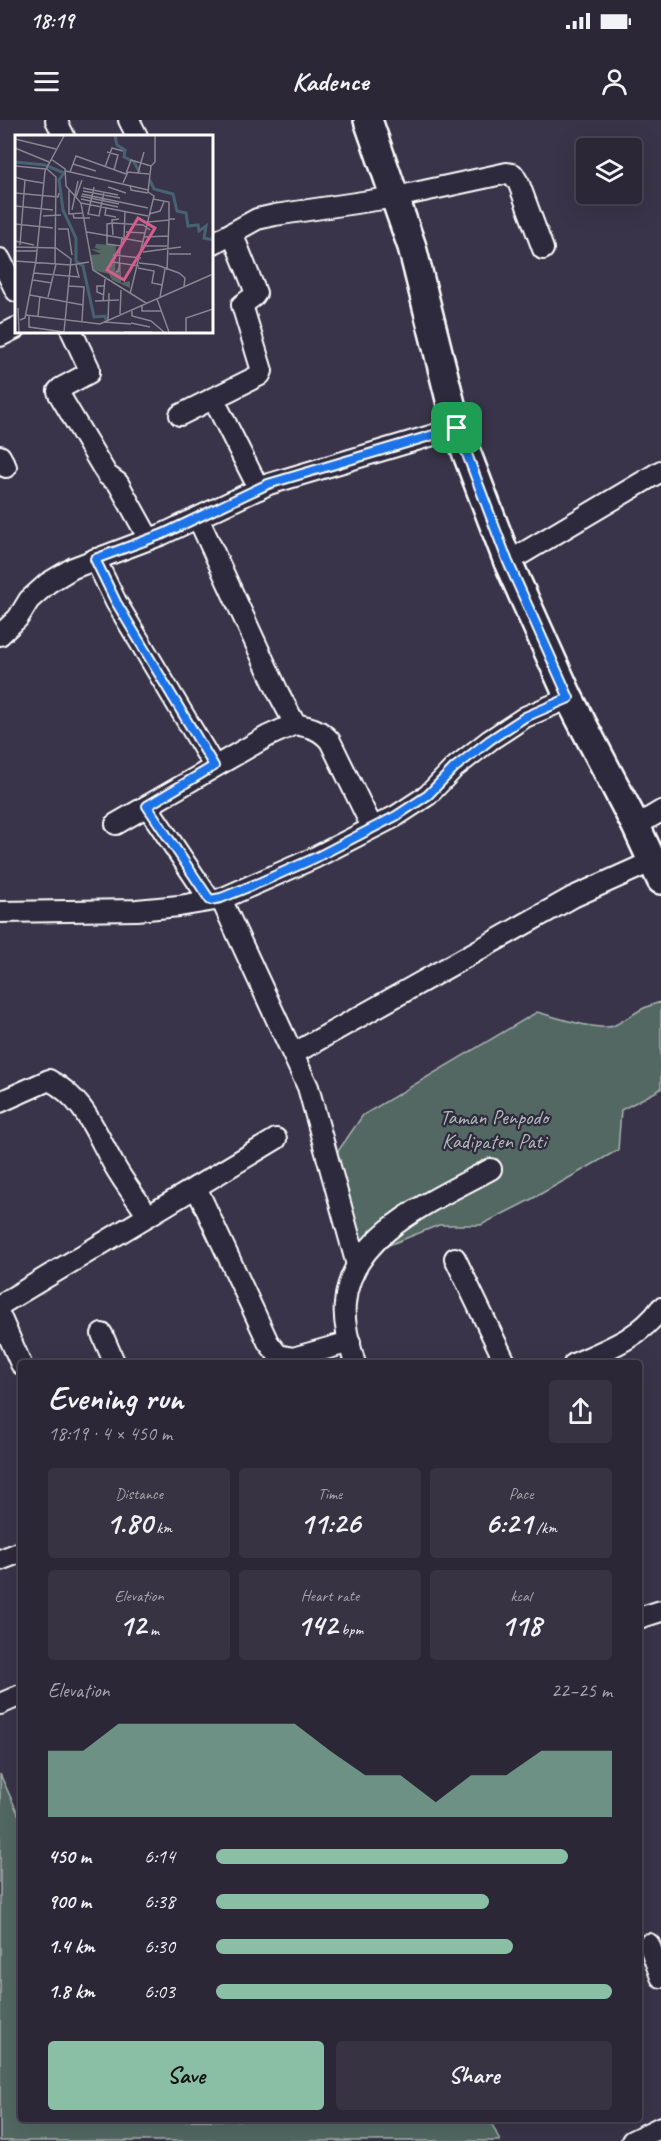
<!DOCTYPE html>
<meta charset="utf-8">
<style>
:root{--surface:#2b2737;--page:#373342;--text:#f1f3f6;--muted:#a6a5ad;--line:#474452;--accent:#8abfa5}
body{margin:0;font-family:Caveat,sans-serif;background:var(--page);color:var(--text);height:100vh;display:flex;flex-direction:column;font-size:22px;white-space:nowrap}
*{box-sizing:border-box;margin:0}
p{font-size:20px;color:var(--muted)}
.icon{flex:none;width:33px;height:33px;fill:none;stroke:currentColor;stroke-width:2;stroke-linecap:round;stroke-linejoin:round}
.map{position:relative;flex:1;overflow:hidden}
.panel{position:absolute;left:18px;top:1240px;width:624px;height:762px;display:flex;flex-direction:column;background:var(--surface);border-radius:6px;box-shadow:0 6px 24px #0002,0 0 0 2px var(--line)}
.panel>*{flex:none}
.controls{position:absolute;left:576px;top:18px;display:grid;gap:12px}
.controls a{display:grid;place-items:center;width:66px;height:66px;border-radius:6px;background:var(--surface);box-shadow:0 6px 24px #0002,0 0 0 2px var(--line);font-size:30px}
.pin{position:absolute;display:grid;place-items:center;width:51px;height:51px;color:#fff;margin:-26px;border-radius:12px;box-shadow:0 3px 9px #0006}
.round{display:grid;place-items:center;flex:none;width:63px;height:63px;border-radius:6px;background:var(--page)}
.summary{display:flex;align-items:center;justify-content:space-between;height:102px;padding:0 30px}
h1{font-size:33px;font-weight:600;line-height:45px}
.metrics{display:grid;grid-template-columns:repeat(3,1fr);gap:9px;height:102px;padding:6px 30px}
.metrics div{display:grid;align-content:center;border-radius:6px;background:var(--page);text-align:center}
.metrics b{font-size:30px;font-weight:600}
.metrics small{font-size:16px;font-weight:400}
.metrics p{font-size:16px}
.chart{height:168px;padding:12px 30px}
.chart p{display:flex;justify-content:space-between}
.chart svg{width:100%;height:108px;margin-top:6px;fill:var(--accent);opacity:.7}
.cta{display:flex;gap:12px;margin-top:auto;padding:12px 30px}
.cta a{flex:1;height:69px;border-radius:6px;background:var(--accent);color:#111;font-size:24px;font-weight:600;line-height:69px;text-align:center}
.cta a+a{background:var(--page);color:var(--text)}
ul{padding:0 30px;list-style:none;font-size:20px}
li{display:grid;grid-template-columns:96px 72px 1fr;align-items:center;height:45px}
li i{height:15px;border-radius:8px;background:var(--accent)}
.status{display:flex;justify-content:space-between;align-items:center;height:42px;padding:0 30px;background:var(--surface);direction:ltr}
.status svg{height:16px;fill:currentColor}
header{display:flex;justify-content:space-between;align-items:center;height:78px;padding:0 30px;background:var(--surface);font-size:27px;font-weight:600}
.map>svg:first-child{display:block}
.green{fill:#536862;stroke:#a9b4b0;stroke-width:1.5}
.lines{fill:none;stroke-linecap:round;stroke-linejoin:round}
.street-casing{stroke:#fff;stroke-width:24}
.secondary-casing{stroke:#fff;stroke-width:32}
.street{stroke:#2f2a3d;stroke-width:20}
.secondary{stroke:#2f2a3d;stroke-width:27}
.route-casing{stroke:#fff;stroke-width:12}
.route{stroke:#1a73e8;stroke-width:8}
.labels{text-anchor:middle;stroke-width:4.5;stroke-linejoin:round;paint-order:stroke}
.park-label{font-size:21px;fill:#b2bbb8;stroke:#2f2a3d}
.inset-river{fill:none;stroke:#496273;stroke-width:3}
.inset-road{fill:none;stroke:#888592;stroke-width:1.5}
.view{fill:#d45d8c;fill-opacity:0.15;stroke:#d45d8c;stroke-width:3}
.inset-edge{fill:none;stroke:#fff;stroke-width:3}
</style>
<div class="status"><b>18:19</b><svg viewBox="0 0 49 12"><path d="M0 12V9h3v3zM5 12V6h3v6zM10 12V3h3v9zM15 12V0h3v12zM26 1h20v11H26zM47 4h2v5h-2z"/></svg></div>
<header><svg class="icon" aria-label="menu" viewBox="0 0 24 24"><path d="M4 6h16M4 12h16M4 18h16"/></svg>Kadence<svg class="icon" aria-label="person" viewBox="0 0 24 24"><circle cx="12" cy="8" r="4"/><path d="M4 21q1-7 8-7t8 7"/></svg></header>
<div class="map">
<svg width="661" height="2021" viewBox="0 0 661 2021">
<rect width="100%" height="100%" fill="#393449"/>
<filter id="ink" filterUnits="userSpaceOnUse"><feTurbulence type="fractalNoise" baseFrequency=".0167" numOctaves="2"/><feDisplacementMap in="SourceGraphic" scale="12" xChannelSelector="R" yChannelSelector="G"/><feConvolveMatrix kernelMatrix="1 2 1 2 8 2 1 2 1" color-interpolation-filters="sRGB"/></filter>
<g filter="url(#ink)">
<!-- green -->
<g class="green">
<path d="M 661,882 L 661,969 L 621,990 L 618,1030 L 530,1080 L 481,1105 L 439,1105 L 379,1129 L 362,1134 L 334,1037 L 363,995 L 537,892 C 552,896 602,913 615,905 C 633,896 640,887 661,882 Z"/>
<path d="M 0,1654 L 21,1700 L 21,2000 L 498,2000 L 492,2004 L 500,2021 L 0,2021 Z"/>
</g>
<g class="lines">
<!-- street casing -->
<g class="street-casing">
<g id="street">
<path d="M 56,0 L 64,16"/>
<path d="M 129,0 L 137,16"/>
<path d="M 212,124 L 257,99 L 275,95 L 396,77 L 507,53 L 513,54 L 519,64 L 543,129"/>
<path d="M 0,139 L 16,171"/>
<path d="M 72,212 L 89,248 L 89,253 L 61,268 L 58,271 L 59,274 L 107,355 L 118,363 L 149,419"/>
<path d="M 0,216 L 16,208"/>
<path d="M 213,278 L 259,369"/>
<path d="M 180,295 L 260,255 L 262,251 L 242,185 L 254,176 L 256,173 L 232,113"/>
<path d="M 0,336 L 6,347"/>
<path d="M 95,439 L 116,482 L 214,646"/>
<path d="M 508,442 L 661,351"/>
<path d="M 0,515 L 18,498 L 29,480 L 48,463 L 73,448 L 163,414 L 269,364 L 457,308"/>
<path d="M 295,604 C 310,607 320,609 330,621 L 372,707"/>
<path d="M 147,686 L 210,780"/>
<path d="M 116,704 L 268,616 L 295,604 L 279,574 L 198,398"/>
<path d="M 636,706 L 661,691"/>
<path d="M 221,779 L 308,967 L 357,1145"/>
<path d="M 0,792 L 137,790 L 179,786 L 221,779 L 314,738 L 396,696 L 428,675 L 454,648 L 490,620 L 525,597 L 569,578"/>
<path d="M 293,934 L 573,777 L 653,741"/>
<path d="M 0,982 L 49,960 C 85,979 95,1012 114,1045 C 124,1063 137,1079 148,1096"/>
<path d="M 196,1067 L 268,1222 L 278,1235 L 293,1238 L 350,1222"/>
<path d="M 455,1138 L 506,1244"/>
<path d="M 0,1185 L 276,1019"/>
<path d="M 0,1196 L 21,1244"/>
<path d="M 102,1214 L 115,1244"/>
<path d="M 355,1244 C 350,1226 343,1203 345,1184 C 350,1113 437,1079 491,1049"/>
<path d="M 574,1244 C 607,1229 640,1218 661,1188"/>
<path d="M 0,1440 L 21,1432"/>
<path d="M 639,1498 L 661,1491"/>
<path d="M 0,1584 L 21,1575"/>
<path d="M 649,1824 L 661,1857"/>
<path d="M 632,2021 L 661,2007"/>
</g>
</g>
<!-- secondary casing -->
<g class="secondary-casing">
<path id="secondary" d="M 368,0 L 412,127 L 457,308 L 508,442 L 569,578 L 636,706 L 661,760"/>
</g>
<!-- street -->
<use href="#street" class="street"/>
<!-- secondary -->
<use href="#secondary" class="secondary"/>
</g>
</g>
<g class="lines" filter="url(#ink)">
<!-- route casing -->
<g class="route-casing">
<path id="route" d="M 457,308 L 508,442 L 569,578 L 525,597 L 490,620 L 454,648 L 428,675 L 396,696 L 315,738 L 261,762 L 221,778 L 210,780 L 147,686 L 214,646 L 116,482 L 95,439 L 163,414 L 268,364 Z"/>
</g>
<!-- route -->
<use href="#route" class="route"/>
</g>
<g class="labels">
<!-- park labels -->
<g class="park-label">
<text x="494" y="1004">Taman Penpodo<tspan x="494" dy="24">Kadipaten Pati</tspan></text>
</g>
</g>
<!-- overview -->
<g transform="translate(15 15)">
<rect width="198" height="198" fill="#393449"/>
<path d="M 81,109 L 101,110 L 100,137 L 106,128 L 106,148 L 115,146 L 115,153 L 97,145 L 94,139 L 78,135 L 75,120 L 86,119 L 75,114 L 86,115 L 80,113 Z" fill="#536862"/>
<path class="inset-river" d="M 100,1 L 102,10 L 110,15 L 109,22 L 119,27 L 125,38M 0,27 L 30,30 L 49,38 L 44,45 L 48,75 L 61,103 L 61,126 L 68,131 L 79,182 L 90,181 L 92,187M 135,45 L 139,54 L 158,59 L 162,76 L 171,78 L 173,91 L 183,90 L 184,96 L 191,91 L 189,103 L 198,105"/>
<path class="inset-road" d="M 0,4 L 41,14M 0,13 L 34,27M 92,17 L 103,20 L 99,35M 36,24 L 50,34 L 51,51 L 66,68 L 78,135 L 131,168M 58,29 L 81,36M 0,31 L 31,34M 90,32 L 97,13 L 108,16M 31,33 L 41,42 L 40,129M 51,36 L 133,55M 55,37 L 61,21 L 111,39M 123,38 L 129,17M 111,39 L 116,25 L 136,31M 0,42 L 10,45 L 5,110M 10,45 L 28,48M 108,48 L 113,37 L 134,39M 115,50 L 116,55 L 133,58M 79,52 L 73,79 L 84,81 L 89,57M 93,52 L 111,58M 68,53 L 103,60M 54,55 L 54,79 L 67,78M 68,56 L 105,63M 0,58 L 43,62 L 44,58M 67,59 L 133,73M 66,61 L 104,69M 61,62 L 67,45M 66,64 L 103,72M 138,64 L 154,67 L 154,84 L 160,84M 66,68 L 133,81M 0,71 L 38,75M 91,73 L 90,80 L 101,82M 57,75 L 63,46M 58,79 L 59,83 L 75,83M 134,79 L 145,76 L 149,67M 28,81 L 46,80M 133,87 L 154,85 L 152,135M 98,88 L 92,89 L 92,109 L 106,111 L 107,102M 98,88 L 128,90 L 135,95M 0,89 L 38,93M 43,94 L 53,94 L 57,120M 72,97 L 129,107M 111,97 L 130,98M 98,100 L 97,85 L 104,84M 129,102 L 153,101M 109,103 L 110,76M 0,106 L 19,110M 128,111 L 152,111M 0,112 L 41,113 L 56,124 L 49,197M 0,116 L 22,116M 128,117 L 166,112M 154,119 L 176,119M 98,120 L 126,123M 0,126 L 56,130 L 74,127M 98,127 L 124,131M 124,128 L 142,130 L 164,138 L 170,143 L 169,151M 123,133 L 139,136 L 137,148 L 147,150M 101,137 L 104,136 L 105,112M 19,138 L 64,142 L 61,130M 18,145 L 37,148M 54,151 L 69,152 L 67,186M 115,159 L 139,61 L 133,57 L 136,31 L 140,27 L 140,1M 15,160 L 68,170M 89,160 L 82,157 L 82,151 L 90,151M 33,162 L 41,129M 145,162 L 150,134M 142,164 L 154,197M 80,166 L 104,165M 88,166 L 90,144M 127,170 L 127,176 L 147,176M 3,173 L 4,197M 117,176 L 117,181 L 136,186 L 149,197M 105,179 L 106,155M 11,180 L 85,189 L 198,139M 14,181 L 14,192 L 49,197M 23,181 L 25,161M 5,185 L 10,183 L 21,126 L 30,36 L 49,1M 93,186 L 94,158M 89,187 L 116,189M 116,188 L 135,192M 109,197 L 137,197M 171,197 L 171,183 L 198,174"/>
<path class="view" d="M 123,83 L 140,93 L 109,145 L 92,135 Z"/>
<rect width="198" height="198" class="inset-edge"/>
</g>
</svg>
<div class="controls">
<a><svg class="icon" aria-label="layers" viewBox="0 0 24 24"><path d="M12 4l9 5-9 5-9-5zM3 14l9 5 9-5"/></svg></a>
</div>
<div class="pin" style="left:457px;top:308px;background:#1e9e55"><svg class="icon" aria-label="arrive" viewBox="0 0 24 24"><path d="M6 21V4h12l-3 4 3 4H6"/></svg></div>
<section class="panel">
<div class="summary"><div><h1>Evening run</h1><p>18:19 · 4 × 450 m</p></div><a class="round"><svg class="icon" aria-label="share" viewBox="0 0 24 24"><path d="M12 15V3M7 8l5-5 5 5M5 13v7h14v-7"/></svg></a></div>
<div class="metrics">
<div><p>Distance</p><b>1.80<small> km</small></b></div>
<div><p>Time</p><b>11:26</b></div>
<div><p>Pace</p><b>6:21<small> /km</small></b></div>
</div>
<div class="metrics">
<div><p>Elevation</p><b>12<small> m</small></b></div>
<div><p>Heart rate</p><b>142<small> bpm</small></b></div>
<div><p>kcal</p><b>118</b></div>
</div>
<div class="chart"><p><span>Elevation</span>22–25 m</p>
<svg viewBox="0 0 160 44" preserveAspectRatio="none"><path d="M0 44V17L10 17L20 6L30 6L40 6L50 6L60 6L70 6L80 17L90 27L100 27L110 38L120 27L130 27L140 17L150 17L160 17V44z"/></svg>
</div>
<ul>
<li><b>450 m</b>6:14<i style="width:89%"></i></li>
<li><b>900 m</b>6:38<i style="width:69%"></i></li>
<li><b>1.4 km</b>6:30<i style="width:75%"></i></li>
<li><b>1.8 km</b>6:03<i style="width:100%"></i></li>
</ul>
<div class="cta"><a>Save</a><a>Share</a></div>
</section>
</div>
